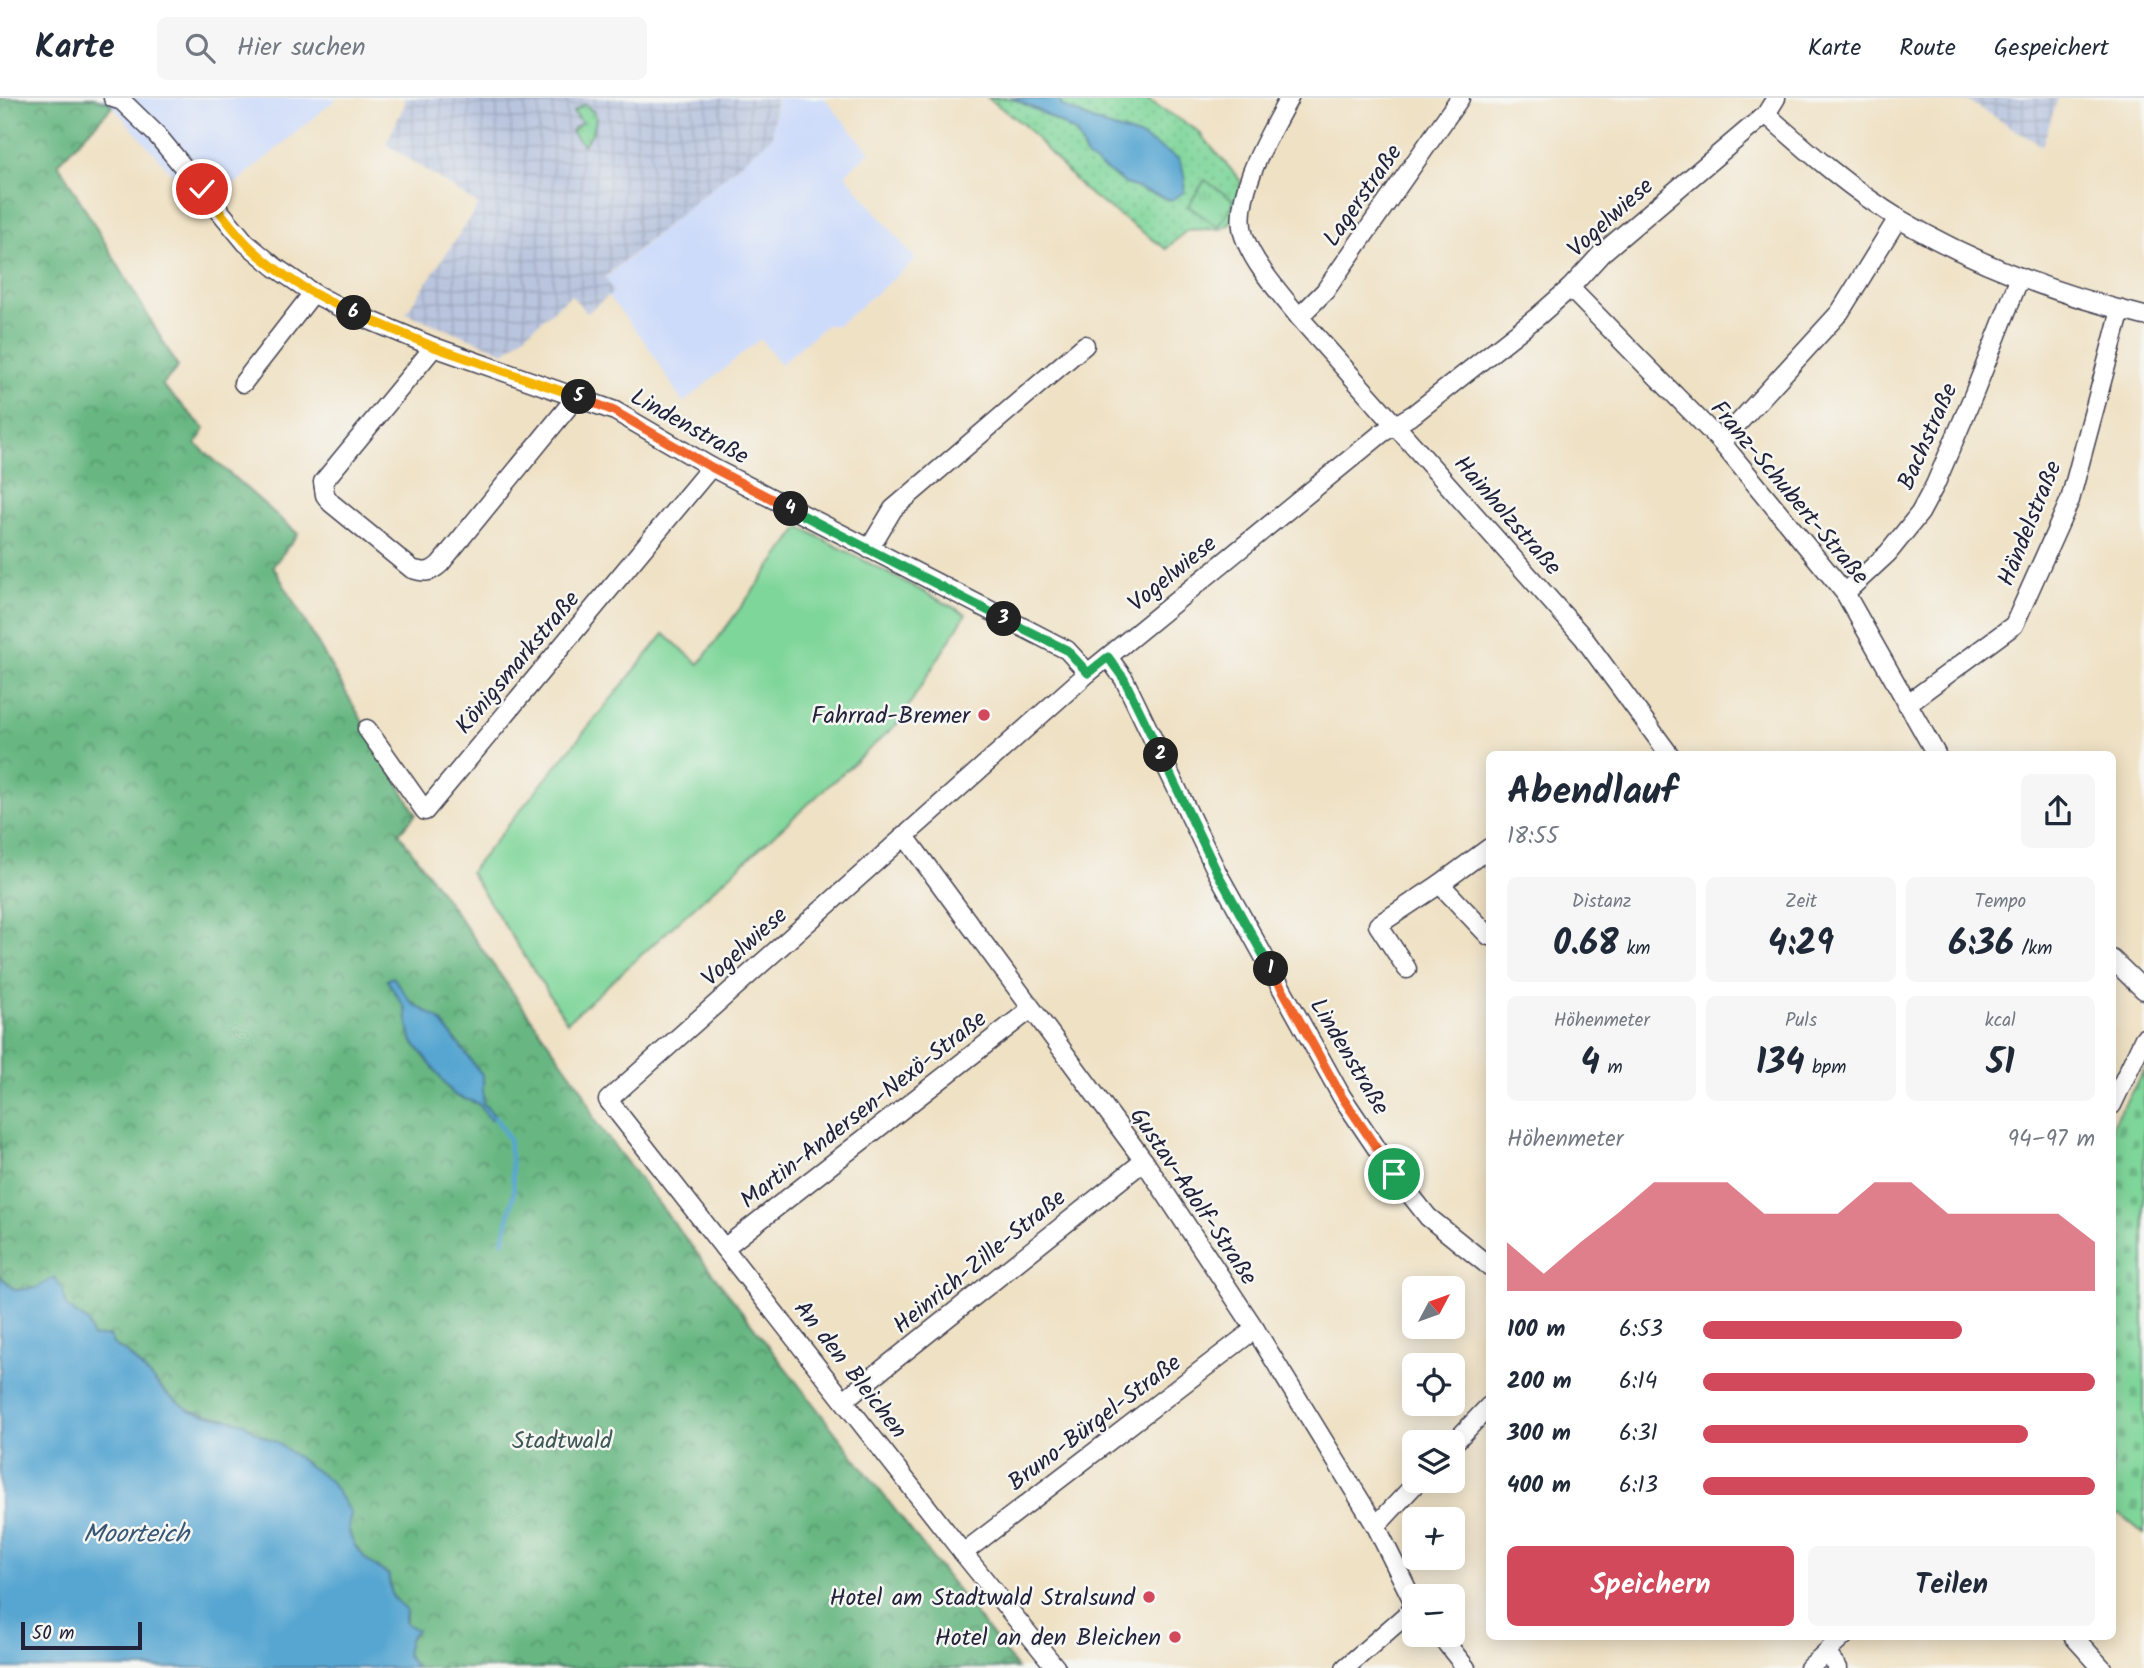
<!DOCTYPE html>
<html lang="de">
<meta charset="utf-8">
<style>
:root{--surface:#fff;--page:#f6f6f7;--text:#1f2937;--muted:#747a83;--line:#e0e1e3;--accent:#d1495b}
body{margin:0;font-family:Kalam,sans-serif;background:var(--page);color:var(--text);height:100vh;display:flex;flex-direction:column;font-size:26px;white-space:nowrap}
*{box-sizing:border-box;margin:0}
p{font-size:23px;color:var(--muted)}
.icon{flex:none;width:38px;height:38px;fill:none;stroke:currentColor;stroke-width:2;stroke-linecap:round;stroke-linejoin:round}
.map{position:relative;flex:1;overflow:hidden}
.side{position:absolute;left:1486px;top:653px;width:630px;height:889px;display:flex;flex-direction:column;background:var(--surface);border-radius:10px;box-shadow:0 4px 18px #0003}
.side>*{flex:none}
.needle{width:46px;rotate:49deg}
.buttons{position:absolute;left:1402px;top:1178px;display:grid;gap:14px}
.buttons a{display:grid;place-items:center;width:63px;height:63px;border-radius:10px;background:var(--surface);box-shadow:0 4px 18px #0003;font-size:35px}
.scale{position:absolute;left:21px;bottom:18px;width:121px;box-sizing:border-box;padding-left:7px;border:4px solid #22223b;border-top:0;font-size:19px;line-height:24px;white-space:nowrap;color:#22223b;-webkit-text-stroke:5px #f6f6f2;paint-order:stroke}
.pin{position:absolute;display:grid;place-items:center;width:60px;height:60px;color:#fff;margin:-30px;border:4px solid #fff;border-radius:50%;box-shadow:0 2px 7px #0007}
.km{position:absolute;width:35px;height:35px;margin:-18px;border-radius:50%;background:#222;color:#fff;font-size:19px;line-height:35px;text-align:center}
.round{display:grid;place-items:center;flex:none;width:74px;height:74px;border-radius:10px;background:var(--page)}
.overview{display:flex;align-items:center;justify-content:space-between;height:119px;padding:0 21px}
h1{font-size:38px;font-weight:700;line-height:52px}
.figures{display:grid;grid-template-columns:repeat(3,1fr);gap:10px;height:119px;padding:7px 21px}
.figures div{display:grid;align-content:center;border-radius:10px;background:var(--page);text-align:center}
.figures b{font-size:35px;font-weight:700}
.figures small{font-size:19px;font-weight:400}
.figures p{font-size:19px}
.chart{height:196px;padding:14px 21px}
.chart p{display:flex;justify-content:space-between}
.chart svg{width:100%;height:126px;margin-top:7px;fill:var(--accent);opacity:.7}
.button{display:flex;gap:14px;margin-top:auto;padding:14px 21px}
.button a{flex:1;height:80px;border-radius:10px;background:var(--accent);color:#fff;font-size:28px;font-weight:700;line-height:80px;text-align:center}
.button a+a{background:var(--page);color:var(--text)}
ul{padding:0 21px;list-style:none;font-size:23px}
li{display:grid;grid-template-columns:112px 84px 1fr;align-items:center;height:52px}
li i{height:18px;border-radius:9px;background:var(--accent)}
header{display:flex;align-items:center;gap:42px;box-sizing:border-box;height:98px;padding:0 35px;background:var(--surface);border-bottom:2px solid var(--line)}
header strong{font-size:33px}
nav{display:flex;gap:38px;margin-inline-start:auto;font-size:24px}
.search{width:490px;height:63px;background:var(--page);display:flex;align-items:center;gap:18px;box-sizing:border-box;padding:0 24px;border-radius:10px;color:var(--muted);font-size:26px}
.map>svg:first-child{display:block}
.built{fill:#cddbfa}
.industrial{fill:url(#industrial-grid)}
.grass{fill:url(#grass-dots);stroke:#507c6a;stroke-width:2}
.forest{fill:url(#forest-crowns);stroke:#446c5e;stroke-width:2;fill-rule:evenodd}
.cemetery{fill:url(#cemetery-stones);stroke:#507c6a;stroke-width:2}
.park{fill:url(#park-tufts);stroke:#507c6a;stroke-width:2}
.garden{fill:#7fd69a;stroke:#507c6a;stroke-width:2}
.water{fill:#57a6d1;stroke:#3c6486;stroke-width:2}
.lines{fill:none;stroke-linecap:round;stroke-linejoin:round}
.stream{stroke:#57a6d1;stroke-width:4.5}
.minor-casing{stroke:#413f50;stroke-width:21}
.minor{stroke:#fff;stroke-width:18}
.split-1-casing{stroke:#fff;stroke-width:14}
.split-2-casing{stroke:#fff;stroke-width:14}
.split-3-casing{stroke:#fff;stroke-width:14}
.split-4-casing{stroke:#fff;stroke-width:14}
.split-5-casing{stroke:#fff;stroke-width:14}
.split-6-casing{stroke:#fff;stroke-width:14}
.split-7-casing{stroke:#fff;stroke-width:14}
.split-1{stroke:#f0652b;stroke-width:9}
.split-2{stroke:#22a559;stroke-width:9}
.split-3{stroke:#22a559;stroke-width:9}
.split-4{stroke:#22a559;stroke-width:9}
.split-5{stroke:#f0652b;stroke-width:9}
.split-6{stroke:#f5b400;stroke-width:9}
.split-7{stroke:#f5b400;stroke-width:9}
.poi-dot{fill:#d1495b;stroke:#f6f6f2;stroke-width:2.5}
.labels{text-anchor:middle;stroke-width:5;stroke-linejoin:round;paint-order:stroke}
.street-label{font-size:24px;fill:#22223b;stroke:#f6f6f2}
.poi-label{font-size:24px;fill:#22223b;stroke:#f6f6f2;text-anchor:end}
.park-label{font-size:24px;fill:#3e5858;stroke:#f6f6f2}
.water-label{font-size:26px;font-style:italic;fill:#375777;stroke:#f6f6f2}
</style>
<header>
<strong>Karte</strong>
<div class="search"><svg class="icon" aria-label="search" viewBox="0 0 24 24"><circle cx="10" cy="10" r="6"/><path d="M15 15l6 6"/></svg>Hier suchen</div>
<nav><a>Karte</a><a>Route</a><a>Gespeichert</a></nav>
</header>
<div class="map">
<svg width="2144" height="1570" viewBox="0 0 2144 1570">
<defs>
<pattern id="industrial-grid" width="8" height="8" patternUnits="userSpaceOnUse" patternTransform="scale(1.75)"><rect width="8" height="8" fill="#b9c5de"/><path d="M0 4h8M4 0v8" fill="none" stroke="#9fa9bf"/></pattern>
<pattern id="grass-dots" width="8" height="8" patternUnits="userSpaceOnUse" patternTransform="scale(1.75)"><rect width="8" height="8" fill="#7fd69a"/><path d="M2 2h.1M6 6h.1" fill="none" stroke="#6db786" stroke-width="1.8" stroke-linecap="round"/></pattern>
<pattern id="forest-crowns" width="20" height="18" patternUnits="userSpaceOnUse" patternTransform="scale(1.75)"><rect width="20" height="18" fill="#67b782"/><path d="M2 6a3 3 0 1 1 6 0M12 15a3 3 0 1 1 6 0" fill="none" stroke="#54946c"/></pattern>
<pattern id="cemetery-stones" width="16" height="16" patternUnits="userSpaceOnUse" patternTransform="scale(1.75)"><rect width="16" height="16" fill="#7fd69a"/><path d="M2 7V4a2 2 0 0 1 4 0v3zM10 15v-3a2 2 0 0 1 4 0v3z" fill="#6db786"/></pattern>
<pattern id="park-tufts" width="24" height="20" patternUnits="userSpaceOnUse" patternTransform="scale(1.75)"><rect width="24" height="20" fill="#7fd69a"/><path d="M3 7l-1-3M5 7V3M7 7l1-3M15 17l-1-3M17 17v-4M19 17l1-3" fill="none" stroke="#6db786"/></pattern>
</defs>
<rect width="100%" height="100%" fill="#f6f6f2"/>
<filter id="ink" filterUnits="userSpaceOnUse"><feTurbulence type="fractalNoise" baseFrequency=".0143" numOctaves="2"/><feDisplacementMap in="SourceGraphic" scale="14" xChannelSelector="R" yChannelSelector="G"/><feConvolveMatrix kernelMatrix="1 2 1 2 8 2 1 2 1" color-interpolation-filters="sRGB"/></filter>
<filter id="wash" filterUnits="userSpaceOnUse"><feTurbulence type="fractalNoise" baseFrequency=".00686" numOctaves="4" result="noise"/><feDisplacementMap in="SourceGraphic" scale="28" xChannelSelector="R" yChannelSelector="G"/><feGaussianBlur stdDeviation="1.57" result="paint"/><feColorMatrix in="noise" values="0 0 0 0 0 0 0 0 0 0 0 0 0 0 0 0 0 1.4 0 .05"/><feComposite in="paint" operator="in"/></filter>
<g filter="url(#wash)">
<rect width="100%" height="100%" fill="#efe1c4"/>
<!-- built -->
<g class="built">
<path d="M 94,0 L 337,0 L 204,112 L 109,4 Z"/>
<path d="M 777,0 L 824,0 L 870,54 L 845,76 L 916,162 L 838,227 L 826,227 L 781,266 L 760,241 L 683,305 L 646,245 L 608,198 L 613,194 L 605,180 L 772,39 Z"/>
</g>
<!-- industrial -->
<g class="industrial">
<path d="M 403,0 L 776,0 L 772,39 L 605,179 L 613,194 L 587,215 L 571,197 L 505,254 L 406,215 L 479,107 L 386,46 L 406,4 Z"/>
<path d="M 1963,0 L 2058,0 L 2042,48 Z"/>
</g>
<!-- grass -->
<g class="grass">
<path d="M 988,0 L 1012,0 L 1047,17 L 1076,35 L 1087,59 L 1101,26 L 1062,8 L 1059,0 L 1145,0 L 1198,33 L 1241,83 L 1237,116 L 1230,126 L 1221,131 L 1187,132 L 1166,151 L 1084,92 L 1024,27 Z"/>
<path d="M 585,6 L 596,17 C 596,30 592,37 583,47 L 571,33 L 582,24 L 573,14 Z"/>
</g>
<!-- forest -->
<path class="forest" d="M 0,0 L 94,0 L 109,4 L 113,8 L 58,65 L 178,269 L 162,287 L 205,331 L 196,346 L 298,436 L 273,468 L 416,716 L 399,735 L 583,993 L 595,1023 L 1017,1570 L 416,1570 L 406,1556 C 409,1541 404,1528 406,1512 L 392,1498 L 388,1476 C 371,1468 353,1452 349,1433 C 347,1428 350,1421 351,1416 L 340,1401 L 302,1364 L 276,1344 L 258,1336 L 244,1325 L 191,1313 L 168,1297 L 128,1256 L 114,1247 L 92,1239 L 88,1224 L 67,1209 L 62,1191 L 15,1192 L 0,1178 ZM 412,905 L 439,921 L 483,978 L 483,1005 L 495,1018 L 490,1021 L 479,1006 L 454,997 L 411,941 L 405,910 Z"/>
<!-- cemetery -->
<path class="cemetery" d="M 2144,972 L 2144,1436 L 2120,1416 L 2112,1421 L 2112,1028 Z"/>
<!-- park -->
<path class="park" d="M 1205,82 L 1233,102 L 1233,107 L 1218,129 L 1188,108 Z"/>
<!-- garden -->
<path class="garden" d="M 800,429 L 966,516 L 898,625 L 567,924 L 470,774 L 664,536 L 699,566 Z"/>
<!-- water -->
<g class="water">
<path d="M 1012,0 L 1059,0 L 1062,8 L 1101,26 L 1142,39 L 1179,61 L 1185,79 L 1184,94 L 1171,102 L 1126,86 L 1087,59 L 1076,35 L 1047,17 Z"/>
<path d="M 393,879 L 412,905 L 439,921 L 483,978 L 483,1005 L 495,1019 L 490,1022 L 479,1006 L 454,997 L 411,941 L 405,910 L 387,882 Z"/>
<path d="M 0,1178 L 15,1192 L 36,1190 L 55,1179 L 62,1191 L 67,1209 L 88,1224 L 92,1239 L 109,1238 L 114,1247 L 128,1256 L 168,1297 L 191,1313 L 244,1325 L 258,1336 L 276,1344 L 330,1383 L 351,1416 C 350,1421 347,1428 349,1433 C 353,1452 371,1468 388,1476 L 392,1498 L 406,1512 L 405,1525 L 417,1532 L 409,1541 L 406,1556 L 416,1570 L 0,1570 Z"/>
</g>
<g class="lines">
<!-- stream -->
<path class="stream" d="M 495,1019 L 509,1041 L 514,1094 L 503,1144"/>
</g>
</g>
<g filter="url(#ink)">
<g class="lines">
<!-- minor casing -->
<g class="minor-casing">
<g id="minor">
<path d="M 113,0 L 122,3 L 157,37 L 246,145 L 275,169 L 313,195 L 343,211 L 434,249 L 615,313 L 711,369 L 1067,552 L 1088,575"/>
<path d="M 1289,0 C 1271,34 1231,99 1244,138 C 1254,167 1280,195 1299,219 L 1583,539 L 1669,656"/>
<path d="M 1766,16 C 1808,54 1852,92 1901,122 C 1975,166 2060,197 2144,218"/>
<path d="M 1570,190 L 1721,344 L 1845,495 L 1936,656"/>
<path d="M 1299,219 L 1325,193 L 1460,0"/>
<path d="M 434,249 L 323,384 L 325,397 L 331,405 L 412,471 C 425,475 430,475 440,466 L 577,298"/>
<path d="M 243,285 L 313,195"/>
<path d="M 1721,344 L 1840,214 L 1898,120"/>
<path d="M 869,451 L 893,411 L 1085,247"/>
<path d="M 1845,495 L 1888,455 L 1920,415 L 1935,387 L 1973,298 L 2020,179"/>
<path d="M 1108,559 L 1124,581 L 1217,774 L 1342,999 L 1394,1076 L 1428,1119 L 1489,1168"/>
<path d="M 1907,606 L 2014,527 L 2070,402 L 2121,212"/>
<path d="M 367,631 L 425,713 L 711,369"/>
<path d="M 904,737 L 1144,1063 L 1255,1231 L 1376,1428 L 1414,1505"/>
<path d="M 1440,786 L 1489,838"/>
<path d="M 2112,861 L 2144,892"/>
<path d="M 1407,871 L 1378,827 L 1440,786 L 1489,750"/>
<path d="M 2112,1007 L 2144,940"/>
<path d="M 724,1150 L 1031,911"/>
<path d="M 844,1302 L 1144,1063"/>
<path d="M 1452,1347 L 1489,1308"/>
<path d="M 1376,1428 L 1419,1382"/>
<path d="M 963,1455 L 1255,1231"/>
<path d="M 1439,1536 L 1466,1570"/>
<path d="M 2073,1538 L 2102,1570"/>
<path d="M 1826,1555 L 1838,1570"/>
<path d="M 1056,1570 L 963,1455 L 608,1002 L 1088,575 L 1382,335 L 1414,316 L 1537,219 L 1570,190 L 1602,155 L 1766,16 L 1776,0"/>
<path d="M 1345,1570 L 1414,1510"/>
<path d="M 1809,1570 L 1844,1538"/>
</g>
</g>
<!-- minor -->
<use href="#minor" class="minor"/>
</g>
</g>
<g class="lines" filter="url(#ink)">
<!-- split-1 casing -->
<g class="split-1-casing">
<path id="split-1" d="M 1271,871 L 1342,999 L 1394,1076"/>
</g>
<!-- split-2 casing -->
<g class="split-2-casing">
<path id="split-2" d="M 1161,657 L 1217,774 L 1271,871"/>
</g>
<!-- split-3 casing -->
<g class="split-3-casing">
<path id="split-3" d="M 1004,521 L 1067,552 L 1088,575 L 1108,559 L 1124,581 L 1161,657"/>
</g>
<!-- split-4 casing -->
<g class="split-4-casing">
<path id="split-4" d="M 791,411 L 1004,521"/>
</g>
<!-- split-5 casing -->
<g class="split-5-casing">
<path id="split-5" d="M 579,299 L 614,313 L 711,369 L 791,411"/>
</g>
<!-- split-6 casing -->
<g class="split-6-casing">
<path id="split-6" d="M 354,215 L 434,249 L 579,299"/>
</g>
<!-- split-7 casing -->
<g class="split-7-casing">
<path id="split-7" d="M 202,91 C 217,109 231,130 248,147 C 278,176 316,199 354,215"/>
</g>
<!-- split-1 -->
<use href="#split-1" class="split-1"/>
<!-- split-2 -->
<use href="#split-2" class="split-2"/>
<!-- split-3 -->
<use href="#split-3" class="split-3"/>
<!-- split-4 -->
<use href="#split-4" class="split-4"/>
<!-- split-5 -->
<use href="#split-5" class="split-5"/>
<!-- split-6 -->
<use href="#split-6" class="split-6"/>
<!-- split-7 -->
<use href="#split-7" class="split-7"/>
</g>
<!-- markers -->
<g class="poi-dot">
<circle cx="984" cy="617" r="7"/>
<circle cx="1149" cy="1499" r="7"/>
<circle cx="1175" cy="1539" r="7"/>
</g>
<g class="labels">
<!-- street labels -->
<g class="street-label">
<text transform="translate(1362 97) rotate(-55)" y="8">Lagerstraße</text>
<text transform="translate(1610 119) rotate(-42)" y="8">Vogelwiese</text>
<text transform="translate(690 328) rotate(29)" y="8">Lindenstraße</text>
<text transform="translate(1927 338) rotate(-66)" y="8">Bachstraße</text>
<text transform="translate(1790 394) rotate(50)" y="8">Franz-Schubert-Straße</text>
<text transform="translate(1508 417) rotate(49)" y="8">Hainholzstraße</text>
<text transform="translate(2029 425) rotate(-68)" y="8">Händelstraße</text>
<text transform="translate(1172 475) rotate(-39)" y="8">Vogelwiese</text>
<text transform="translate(517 564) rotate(-50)" y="8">Königsmarkstraße</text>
<text transform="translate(744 848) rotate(-42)" y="8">Vogelwiese</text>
<text transform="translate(1350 958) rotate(59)" y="8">Lindenstraße</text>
<text transform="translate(863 1011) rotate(-38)" y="8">Martin-Andersen-Nexö-Straße</text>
<text transform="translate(1194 1098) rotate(56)" y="8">Gustav-Adolf-Straße</text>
<text transform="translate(979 1163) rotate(-39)" y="8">Heinrich-Zille-Straße</text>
<text transform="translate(851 1271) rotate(52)" y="8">An den Bleichen</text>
<text transform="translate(1094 1324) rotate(-37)" y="8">Bruno-Bürgel-Straße</text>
</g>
<!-- poi labels -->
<g class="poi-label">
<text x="970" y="625">Fahrrad-Bremer</text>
<text x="1135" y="1507">Hotel am Stadtwald Stralsund</text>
<text x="1161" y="1547">Hotel an den Bleichen</text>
</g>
<!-- park labels -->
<g class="park-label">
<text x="562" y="1350">Stadtwald</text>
</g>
<!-- water labels -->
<g class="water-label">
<text x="136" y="1444">Moorteich</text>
</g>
</g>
</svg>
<div class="buttons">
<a><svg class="needle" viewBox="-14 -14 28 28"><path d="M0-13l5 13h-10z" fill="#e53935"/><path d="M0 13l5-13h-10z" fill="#747a83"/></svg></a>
<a><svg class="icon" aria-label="locate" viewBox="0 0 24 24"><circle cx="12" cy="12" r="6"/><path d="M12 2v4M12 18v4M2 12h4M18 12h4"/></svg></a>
<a><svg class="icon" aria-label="layers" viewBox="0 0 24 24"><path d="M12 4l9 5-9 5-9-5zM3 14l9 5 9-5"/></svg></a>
<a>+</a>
<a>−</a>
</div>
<div class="scale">50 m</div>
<div class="pin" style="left:1394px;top:1076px;background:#1e9e55"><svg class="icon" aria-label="arrive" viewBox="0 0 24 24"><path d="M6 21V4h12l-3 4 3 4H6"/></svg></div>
<div class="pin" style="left:202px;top:91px;background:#d93025"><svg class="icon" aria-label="check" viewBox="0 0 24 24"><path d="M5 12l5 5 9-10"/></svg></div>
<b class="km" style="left:1271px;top:871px">1</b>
<b class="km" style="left:1161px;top:657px">2</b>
<b class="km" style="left:1004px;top:521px">3</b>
<b class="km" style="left:791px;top:411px">4</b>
<b class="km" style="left:579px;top:299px">5</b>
<b class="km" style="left:354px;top:215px">6</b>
<section class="side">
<div class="overview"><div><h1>Abendlauf</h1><p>18:55</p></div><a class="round"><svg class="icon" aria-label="share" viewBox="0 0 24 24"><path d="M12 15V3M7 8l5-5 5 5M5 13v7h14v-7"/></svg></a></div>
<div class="figures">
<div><p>Distanz</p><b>0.68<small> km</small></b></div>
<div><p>Zeit</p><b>4:29</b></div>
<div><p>Tempo</p><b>6:36<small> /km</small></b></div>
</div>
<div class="figures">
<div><p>Höhenmeter</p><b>4<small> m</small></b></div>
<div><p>Puls</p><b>134<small> bpm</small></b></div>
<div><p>kcal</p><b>51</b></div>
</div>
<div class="chart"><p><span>Höhenmeter</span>94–97 m</p>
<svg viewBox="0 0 160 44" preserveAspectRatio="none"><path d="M0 44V27L10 38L20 27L30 17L40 6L50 6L60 6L70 17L80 17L90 17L100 6L110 6L120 17L130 17L140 17L150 17L160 27V44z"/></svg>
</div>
<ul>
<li><b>100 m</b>6:53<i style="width:66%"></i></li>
<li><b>200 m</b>6:14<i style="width:100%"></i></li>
<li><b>300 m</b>6:31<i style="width:83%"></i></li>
<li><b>400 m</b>6:13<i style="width:100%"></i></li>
</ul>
<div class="button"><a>Speichern</a><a>Teilen</a></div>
</section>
</div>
